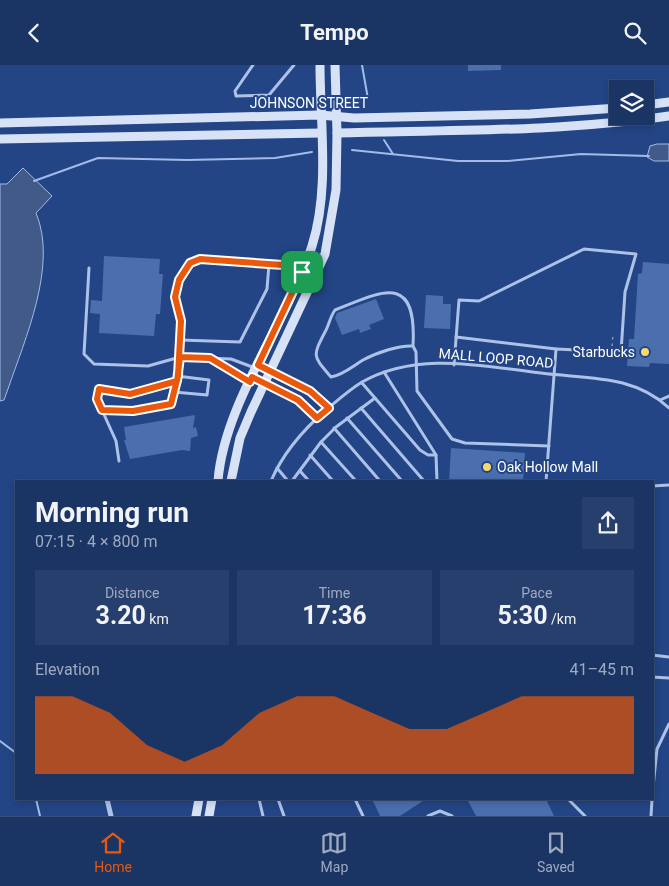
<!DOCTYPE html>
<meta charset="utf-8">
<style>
:root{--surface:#1a3464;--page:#273f6d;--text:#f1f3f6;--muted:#9faabf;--line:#384f78;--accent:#ea580c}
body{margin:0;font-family:Roboto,sans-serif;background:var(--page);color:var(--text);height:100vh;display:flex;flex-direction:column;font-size:19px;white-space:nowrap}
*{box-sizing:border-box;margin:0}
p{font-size:16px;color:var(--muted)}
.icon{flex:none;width:28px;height:28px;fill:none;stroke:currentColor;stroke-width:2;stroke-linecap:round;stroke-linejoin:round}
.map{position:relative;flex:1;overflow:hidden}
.sheet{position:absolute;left:15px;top:415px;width:639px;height:320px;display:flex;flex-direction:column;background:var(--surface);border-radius:0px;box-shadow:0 2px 8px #0003,0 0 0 1px var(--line)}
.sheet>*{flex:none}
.fabs{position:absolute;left:609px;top:15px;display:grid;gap:10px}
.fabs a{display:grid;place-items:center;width:45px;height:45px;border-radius:0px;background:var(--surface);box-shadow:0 2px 8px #0003,0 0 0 1px var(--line);font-size:25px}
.pin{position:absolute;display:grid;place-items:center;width:42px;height:42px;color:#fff;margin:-21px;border-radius:10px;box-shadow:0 2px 8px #0006}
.round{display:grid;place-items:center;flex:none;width:52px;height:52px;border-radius:0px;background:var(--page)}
.overview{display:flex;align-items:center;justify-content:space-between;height:85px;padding:0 20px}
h1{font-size:28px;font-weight:700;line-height:38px}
.figures{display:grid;grid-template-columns:repeat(3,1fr);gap:8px;height:85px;padding:5px 20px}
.figures div{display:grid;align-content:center;border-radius:0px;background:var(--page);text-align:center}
.figures b{font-size:25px;font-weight:700}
.figures small{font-size:14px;font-weight:400}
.figures p{font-size:14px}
.chart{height:140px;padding:10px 20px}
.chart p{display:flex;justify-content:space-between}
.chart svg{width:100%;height:90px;margin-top:5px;fill:var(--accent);opacity:.7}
header{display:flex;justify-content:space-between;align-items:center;height:65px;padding:0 20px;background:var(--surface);font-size:22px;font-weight:700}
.menu{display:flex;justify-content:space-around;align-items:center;height:70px;border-top:1px solid var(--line);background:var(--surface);font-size:14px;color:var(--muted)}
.menu a{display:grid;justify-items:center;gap:2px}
.menu .active{color:var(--accent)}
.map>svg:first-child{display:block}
.water{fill:#425a88;stroke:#a1bce9}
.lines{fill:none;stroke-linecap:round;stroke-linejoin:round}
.stream{stroke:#a1bce9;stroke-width:2}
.building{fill:#4b6ead}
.path{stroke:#acc2e8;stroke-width:1;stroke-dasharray:2.5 4;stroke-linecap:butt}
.service{stroke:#acc2e8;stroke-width:3}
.minor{stroke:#acc2e8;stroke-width:5}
.secondary{stroke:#d7e2f7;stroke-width:9}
.route-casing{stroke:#fff;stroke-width:10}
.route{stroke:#ea580c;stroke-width:6}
.poi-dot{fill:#f3d96f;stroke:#234585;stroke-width:2}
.labels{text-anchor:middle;stroke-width:4;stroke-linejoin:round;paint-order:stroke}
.street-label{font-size:14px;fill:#fff;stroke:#234585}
.poi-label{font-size:14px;fill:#fff;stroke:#234585;text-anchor:end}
</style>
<header><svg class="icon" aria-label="back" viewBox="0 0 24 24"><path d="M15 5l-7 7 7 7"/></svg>Tempo<svg class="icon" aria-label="search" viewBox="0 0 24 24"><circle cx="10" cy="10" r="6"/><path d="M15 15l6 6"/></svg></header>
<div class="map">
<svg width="669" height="751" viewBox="0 0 669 751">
<rect width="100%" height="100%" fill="#234585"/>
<!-- water -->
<g class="water">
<path d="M 657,79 L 669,79 L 669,96 L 654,96 L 647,92 L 650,81 Z"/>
<path d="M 23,103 L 52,131 L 36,148 C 58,200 25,274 8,324 L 4,335 L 0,336 L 0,119 L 7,119 Z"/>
</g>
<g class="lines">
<!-- stream -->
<g class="stream">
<path d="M 362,0 L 368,34"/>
<path d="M 384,75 L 393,89"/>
<path d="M 352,85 L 458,96 L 507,96 L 581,89 L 649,91"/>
<path d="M 34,116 L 98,93 L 187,95 L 275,93 L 312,87"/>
<path d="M 0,676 L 16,688"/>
<path d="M 36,734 L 40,751"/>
</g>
</g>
<!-- building -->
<g class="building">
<path d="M 468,0 L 501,0 L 501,5 L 468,6 Z"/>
<path d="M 104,191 L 160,194 L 159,209 L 163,209 L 160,249 L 156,249 L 154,271 L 99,268 L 100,249 L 90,248 L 91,235 L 102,236 Z"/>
<path d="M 643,197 L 669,199 L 669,299 L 650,298 L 649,302 L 627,301 L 629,274 L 634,274 L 638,209 L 642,208 Z"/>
<path d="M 426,230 L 443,231 L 443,239 L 451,239 L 450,264 L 424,263 Z"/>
<path d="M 376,234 L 384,254 L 369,260 L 371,264 L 360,268 L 359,264 L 342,270 L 335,253 L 337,248 Z"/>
<path d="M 195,350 L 193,363 L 196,362 L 198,371 L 191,373 L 190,386 L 182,385 L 130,394 L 124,375 L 126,375 L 124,362 Z"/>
<path d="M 451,383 L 525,388 L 523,416 L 449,416 Z"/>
<path d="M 372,734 L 426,734 L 400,751 L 380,751 Z"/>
<path d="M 467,734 L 546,734 L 554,751 L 476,751 Z"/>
</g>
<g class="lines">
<!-- path -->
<path class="path" d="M 612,281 L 613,271"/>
<!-- service -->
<g class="service">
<path d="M 253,0 L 235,26 L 236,31 L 269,30 L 294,0"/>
<path d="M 89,203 L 84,289 L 94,299 L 148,301 L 180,292 L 177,316 L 130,329 L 99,325 L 97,334 L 116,376 L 119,396"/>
<path d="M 456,272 L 556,284"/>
<path d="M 180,275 L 240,277 L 267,224 L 269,199"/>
<path d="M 413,281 C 417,207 383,226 335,245 C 330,252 329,260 325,267 C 312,292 313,291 331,312 C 343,310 353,301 363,295 C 376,288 399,280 413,281 L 416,287 L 417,326 L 452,374 L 465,378 L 549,381"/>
<path d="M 211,294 L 248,316"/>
<path d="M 258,300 L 310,326 L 329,343"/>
<path d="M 454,300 L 459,235 L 479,236 L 584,184 L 636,189 L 625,227 L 621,287 L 556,284 L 546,416"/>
<path d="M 255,303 L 231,294 L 180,292 L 181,257 L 175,233 L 179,215 L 190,198 L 200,194 L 283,200 L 301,207"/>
<path d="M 384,307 L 436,390 L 437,416"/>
<path d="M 253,312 L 298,335 L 317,353"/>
<path d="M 362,318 L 420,385 L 428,390 L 436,390"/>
<path d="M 174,327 L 177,316"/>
<path d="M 660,335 L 669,331"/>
<path d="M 361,343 L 424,416"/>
<path d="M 102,345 L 133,346 L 171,339 L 174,327 L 207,330 L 209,315 L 177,311"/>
<path d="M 347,353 L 402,416"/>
<path d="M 334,363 L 380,416"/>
<path d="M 321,377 L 356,416"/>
<path d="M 310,390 L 333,416"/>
<path d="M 277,403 L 288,416"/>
<path d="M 300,406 L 309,416"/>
<path d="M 271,416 C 283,388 303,365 326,345 C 338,335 349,325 362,317 C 417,286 482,301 541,308 C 586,314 633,309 669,343"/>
<path d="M 292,416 L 321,377 L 336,362 L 375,333"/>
<path d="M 652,421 L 669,420"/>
<path d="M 652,590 L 669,592"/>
<path d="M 652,612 L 669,613"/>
<path d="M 652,732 L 657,684 L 669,659"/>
<path d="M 259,734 L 263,751"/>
<path d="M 278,734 L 284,751"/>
<path d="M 355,734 L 363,751"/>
<path d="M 568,734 L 585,751"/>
<path d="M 428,751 L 440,746 L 452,751"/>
<path d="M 651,751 L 652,734"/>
</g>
<!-- minor -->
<path class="minor" d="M 107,734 L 111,751"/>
<!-- secondary -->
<g class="secondary">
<path d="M 645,40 L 669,37"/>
<path d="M 0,58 L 320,50 L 354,53 L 530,49 L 618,43"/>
<path d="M 337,68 C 448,65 559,67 669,51"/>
<path d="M 0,74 L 321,68"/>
<path d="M 218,416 C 224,338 287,257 312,181 C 330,124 320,59 320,0"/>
<path d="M 231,416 L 240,373 L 251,347 L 325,189 L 336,125 L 337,68 L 335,0"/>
<path d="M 196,751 L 199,734"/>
<path d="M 209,751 L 212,734"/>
</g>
</g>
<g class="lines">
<!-- route casing -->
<g class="route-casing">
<path id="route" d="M 302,207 L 283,200 L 200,194 L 190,198 L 179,215 L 175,232 L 181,256 L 178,311 L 171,339 L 133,346 L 102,345 L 97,334 L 99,324 L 130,329 L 177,316 L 180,292 L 210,293 L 250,317 L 252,312 L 298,335 L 317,353 L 329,343 L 310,326 L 258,300 L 302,207"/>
</g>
<!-- route -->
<use href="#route" class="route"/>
</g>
<!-- markers -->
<g class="poi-dot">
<circle cx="645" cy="287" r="5"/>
<circle cx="487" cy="402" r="5"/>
</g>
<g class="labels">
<!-- street labels -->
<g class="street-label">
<text x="309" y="43">JOHNSON STREET</text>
<text transform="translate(496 293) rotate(5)" y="5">MALL LOOP ROAD</text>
</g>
<!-- poi labels -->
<g class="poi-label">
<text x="635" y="292">Starbucks</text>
<text x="497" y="407" text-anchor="start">Oak Hollow Mall</text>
</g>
</g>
</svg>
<div class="fabs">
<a><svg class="icon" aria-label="layers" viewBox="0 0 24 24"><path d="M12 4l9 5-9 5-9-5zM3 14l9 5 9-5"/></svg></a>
</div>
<div class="pin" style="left:302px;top:207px;background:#1e9e55"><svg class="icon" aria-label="arrive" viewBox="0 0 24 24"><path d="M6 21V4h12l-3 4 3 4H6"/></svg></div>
<section class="sheet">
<div class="overview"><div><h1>Morning run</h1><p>07:15 · 4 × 800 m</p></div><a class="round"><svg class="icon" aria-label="share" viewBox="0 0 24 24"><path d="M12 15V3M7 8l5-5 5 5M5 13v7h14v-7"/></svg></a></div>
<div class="figures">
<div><p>Distance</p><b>3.20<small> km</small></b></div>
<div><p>Time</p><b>17:36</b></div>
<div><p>Pace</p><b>5:30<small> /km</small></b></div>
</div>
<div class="chart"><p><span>Elevation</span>41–45 m</p>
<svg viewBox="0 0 160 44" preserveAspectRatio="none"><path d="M0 44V6L10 6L20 14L30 30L40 38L50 30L60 14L70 6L80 6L90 14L100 22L110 22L120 14L130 6L140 6L150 6L160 6V44z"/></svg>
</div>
</section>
</div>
<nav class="menu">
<a class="active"><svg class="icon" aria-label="home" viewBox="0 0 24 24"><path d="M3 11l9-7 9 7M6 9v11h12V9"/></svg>Home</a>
<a><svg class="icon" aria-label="map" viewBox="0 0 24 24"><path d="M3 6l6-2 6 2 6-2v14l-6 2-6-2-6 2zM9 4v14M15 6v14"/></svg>Map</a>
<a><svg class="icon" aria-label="saved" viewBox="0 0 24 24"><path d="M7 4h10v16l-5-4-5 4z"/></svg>Saved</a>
</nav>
